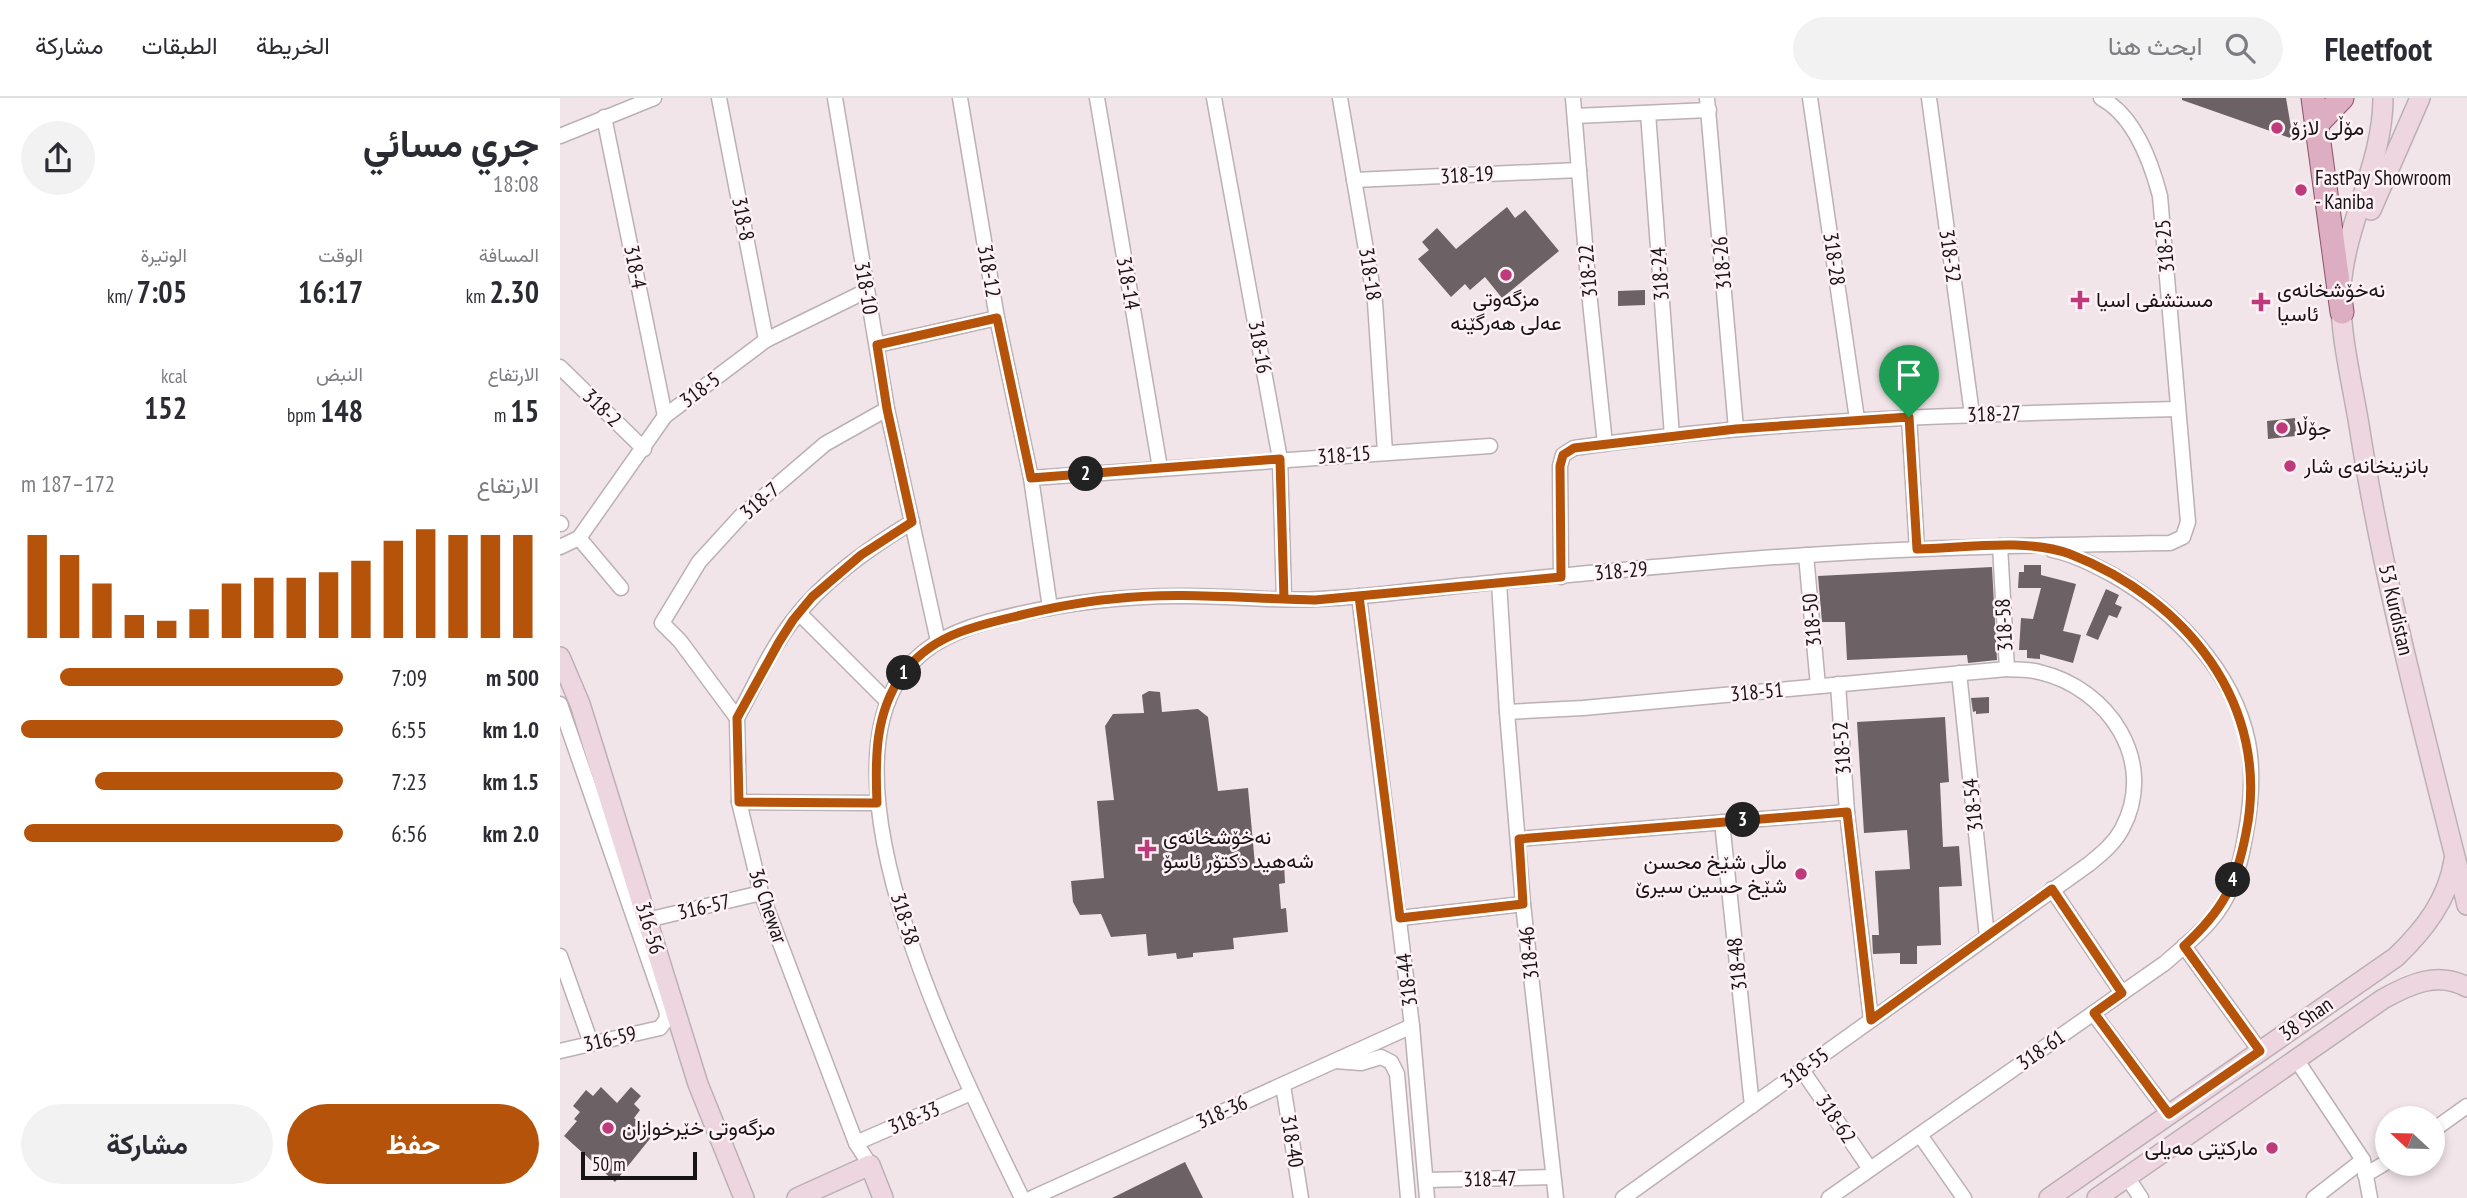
<!DOCTYPE html>
<html lang="ar">
<meta charset="utf-8">
<style>
:root{--surface:#fff;--page:#f2f2f3;--text:#2b2b33;--muted:#7c7c81;--line:#e1e1e2;--accent:#b45309}
body{margin:0;font-family:"PT Sans Narrow",Vazirmatn,sans-serif;background:var(--page);color:var(--text);direction:rtl;height:100vh;display:flex;flex-direction:column;font-size:26px;white-space:nowrap}
*{box-sizing:border-box;margin:0}
p{font-size:23px;color:var(--muted)}
.icon{flex:none;width:38px;height:38px;fill:none;stroke:currentColor;stroke-width:2;stroke-linecap:round;stroke-linejoin:round}
.map{position:relative;flex:1;overflow:hidden;direction:ltr}
.sheet{display:flex;flex-direction:column;background:var(--surface);width:560px}
.sheet>*{flex:none}
.needle{width:46px;rotate:292deg}
.fabs{position:absolute;left:1815px;top:1008px;display:grid;gap:14px}
.fabs a{display:grid;place-items:center;width:70px;height:70px;border-radius:50%;background:var(--surface);box-shadow:0 4px 10px #0003;font-size:35px}
.scale{position:absolute;left:21px;bottom:18px;width:116px;box-sizing:border-box;padding-left:7px;border:4px solid #181315;border-top:0;font-size:19px;line-height:24px;white-space:nowrap;color:#181315;-webkit-text-stroke:5px #fff2f7;paint-order:stroke}
.pin{position:absolute;display:grid;place-items:center;width:60px;height:60px;color:#fff;margin:-72px -30px;border-radius:50% 50% 50% 0;rotate:-45deg;box-shadow:0 0 7px #0007}
.pin .icon{rotate:45deg}
.km{position:absolute;width:35px;height:35px;margin:-18px;border-radius:50%;background:#222;color:#fff;font-size:19px;line-height:35px;text-align:center}
.round{display:grid;place-items:center;flex:none;width:74px;height:74px;border-radius:37px;background:var(--page)}
.head{display:flex;align-items:center;justify-content:space-between;height:119px;padding:0 21px}
h1{font-size:38px;font-weight:700;line-height:52px}
.metrics{display:grid;grid-template-columns:repeat(3,1fr);gap:10px;height:119px;padding:7px 21px}
.metrics div{display:grid;align-content:center}
.metrics b{font-size:30px;font-weight:700}
.metrics small{font-size:19px;font-weight:400}
.metrics p{font-size:19px}
.chart{height:196px;padding:14px 21px}
.chart p{display:flex;justify-content:space-between}
.chart svg{width:100%;height:126px;margin-top:7px;stroke:var(--accent);stroke-width:6}
.action{display:flex;gap:14px;margin-top:auto;padding:14px 21px}
.action a{flex:1;height:80px;border-radius:42px;background:var(--accent);color:#fff;font-size:28px;font-weight:700;line-height:80px;text-align:center}
.action a+a{background:var(--page);color:var(--text)}
ul{padding:0 21px;list-style:none;font-size:23px}
li{display:grid;grid-template-columns:112px 84px 1fr;align-items:center;height:52px}
li i{height:18px;border-radius:9px;background:var(--accent)}
header{display:flex;align-items:center;gap:42px;box-sizing:border-box;height:98px;padding:0 35px;background:var(--surface);border-bottom:2px solid var(--line)}
header strong{font-size:33px}
nav{display:flex;gap:38px;margin-inline-start:auto;font-size:24px}
.search{width:490px;height:63px;background:var(--page);display:flex;align-items:center;gap:18px;box-sizing:border-box;padding:0 24px;border-radius:38px;color:var(--muted);font-size:26px}
main{display:flex;flex:1;min-height:0}
.map>svg:first-child{display:block}
.building{fill:#6c6165}
.lines{fill:none;stroke-linecap:round;stroke-linejoin:round}
.street-casing{stroke:#bbb0b4;stroke-width:17}
.secondary-casing{stroke:#bbb0b4;stroke-width:22}
.primary-casing{stroke:#8a536a;stroke-width:25}
.street{stroke:#fff;stroke-width:14}
.secondary{stroke:#eed6e0;stroke-width:19}
.primary{stroke:#ddadc1;stroke-width:23}
.route-casing{stroke:#fff;stroke-width:14}
.route{stroke:#b45309;stroke-width:9}
.poi-dot{fill:#bf3a7b;stroke:#fff2f7;stroke-width:2.5}
.labels{text-anchor:middle;stroke-width:5;stroke-linejoin:round;paint-order:stroke}
.poi-label{font-size:21px;fill:#181315;stroke:#fff2f7;text-anchor:start}
.street-label{font-size:21px;fill:#181315;stroke:#fff2f7}
</style>
<header>
<strong>Fleetfoot</strong>
<div class="search"><svg class="icon" aria-label="search" viewBox="0 0 24 24"><circle cx="10" cy="10" r="6"/><path d="M15 15l6 6"/></svg>ابحث هنا</div>
<nav><a>الخريطة</a><a>الطبقات</a><a>مشاركة</a></nav>
</header>
<main>
<div class="map">
<svg width="1907" height="1100" viewBox="0 0 1907 1100">
<rect width="100%" height="100%" fill="#f1e5e9"/>
<!-- building -->
<g class="building">
<path d="M 1622,0 L 1726,0 L 1733,41 L 1622,2 Z"/>
<path d="M 947,109 L 955,120 L 965,112 L 999,153 L 942,200 L 925,179 L 910,192 L 905,186 L 891,199 L 858,161 L 869,152 L 862,144 L 877,130 L 896,151 Z"/>
<path d="M 1085,192 L 1085,207 L 1058,208 L 1058,193 Z"/>
<path d="M 1735,320 L 1736,338 L 1708,341 L 1707,323 Z"/>
<path d="M 1464,467 L 1481,467 L 1481,477 L 1516,486 L 1503,533 L 1521,537 L 1513,565 L 1480,556 L 1480,561 L 1467,560 L 1467,552 L 1459,552 L 1461,520 L 1473,521 L 1481,490 L 1458,490 L 1459,474 L 1464,474 Z"/>
<path d="M 1432,469 L 1437,562 L 1408,565 L 1407,557 L 1287,562 L 1285,524 L 1262,524 L 1258,478 Z"/>
<path d="M 1546,491 L 1559,497 L 1555,506 L 1562,509 L 1557,520 L 1549,517 L 1538,542 L 1526,537 Z"/>
<path d="M 589,593 L 600,594 L 602,614 L 638,611 L 648,619 L 658,693 L 688,690 L 695,767 L 724,764 L 725,785 L 719,786 L 721,811 L 726,810 L 728,834 L 673,840 L 674,851 L 633,855 L 633,859 L 617,861 L 616,855 L 588,858 L 586,836 L 551,839 L 541,816 L 520,817 L 513,804 L 511,783 L 544,780 L 537,703 L 554,702 L 545,628 L 553,616 L 584,615 L 582,597 Z"/>
<path d="M 1429,599 L 1429,615 L 1416,616 L 1416,613 L 1413,614 L 1411,600 Z"/>
<path d="M 1385,619 L 1389,684 L 1380,685 L 1383,749 L 1399,748 L 1402,788 L 1379,789 L 1381,847 L 1357,848 L 1357,866 L 1340,866 L 1340,855 L 1313,856 L 1312,837 L 1319,837 L 1315,773 L 1350,771 L 1347,732 L 1304,735 L 1297,624 Z"/>
<path d="M 41,989 L 57,1005 L 71,989 L 81,998 L 74,1006 L 80,1012 L 74,1020 L 93,1037 L 55,1084 L 4,1038 L 17,1023 L 14,1021 L 20,1014 L 13,1008 L 26,992 L 33,998 Z"/>
<path d="M 625,1064 L 643,1100 L 552,1100 Z"/>
</g>
<g class="lines">
<!-- street casing -->
<g class="street-casing">
<g id="street">
<path d="M 159,0 L 206,242"/>
<path d="M 275,0 L 327,311 L 378,543"/>
<path d="M 400,0 L 437,220 L 471,380 L 490,510"/>
<path d="M 537,0 L 600,370"/>
<path d="M 654,0 L 720,361 L 724,501"/>
<path d="M 780,0 L 815,204 L 825,354"/>
<path d="M 1013,0 L 1029,194 L 1045,346"/>
<path d="M 1147,0 L 1176,331"/>
<path d="M 1250,0 L 1297,321"/>
<path d="M 1369,0 L 1412,316"/>
<path d="M 1088,15 L 1112,338"/>
<path d="M 1015,18 L 1149,12"/>
<path d="M 44,19 L 105,318"/>
<path d="M 0,38 L 94,0"/>
<path d="M 794,82 L 1019,72"/>
<path d="M 317,247 L 437,220"/>
<path d="M 0,269 L 84,351"/>
<path d="M 1349,319 L 1357,451"/>
<path d="M 471,380 L 930,348"/>
<path d="M 0,425 L 1,426"/>
<path d="M 19,440 L 61,490"/>
<path d="M 0,449 L 19,440 L 105,318 L 206,242 L 306,193"/>
<path d="M 1246,457 L 1258,588"/>
<path d="M 1001,479 L 1000,368 L 1003,357 L 1014,350 C 1214,321 1415,316 1617,311"/>
<path d="M 939,484 L 947,614 L 963,806 L 996,1100"/>
<path d="M 799,498 L 852,928 L 867,1100"/>
<path d="M 239,515 L 328,604"/>
<path d="M 1399,575 L 1427,839"/>
<path d="M 1278,586 L 1287,714 L 1311,922"/>
<path d="M 0,606 L 107,915 L 106,922 L 100,930 L 0,953"/>
<path d="M 947,614 L 1023,610 L 1447,571"/>
<path d="M 177,620 C 195,587 211,550 234,521 C 265,481 309,450 352,424"/>
<path d="M 179,704 L 317,705"/>
<path d="M 1162,724 L 1192,1008"/>
<path d="M 959,741 L 1287,714"/>
<path d="M 1492,791 L 1562,895"/>
<path d="M 840,820 L 963,806"/>
<path d="M 87,822 L 201,795"/>
<path d="M 1624,848 L 1700,953"/>
<path d="M 0,858 L 31,945"/>
<path d="M 1533,915 L 1609,1016"/>
<path d="M 1736,961 L 1803,1062 L 1754,1100"/>
<path d="M 775,963 L 801,965 L 821,959 L 831,964 L 837,976 L 848,1100"/>
<path d="M 1242,972 L 1310,1071"/>
<path d="M 723,987 L 741,1100"/>
<path d="M 1872,1033 L 1907,1008"/>
<path d="M 1360,1037 L 1404,1100"/>
<path d="M 296,1045 L 411,995"/>
<path d="M 1803,1062 L 1810,1100"/>
<path d="M 310,1067 L 296,1045 L 201,795 L 179,704 L 177,620 L 120,543 L 102,525 L 139,464 L 181,418 L 265,346 L 327,311"/>
<path d="M 1805,1077 L 1827,1064"/>
<path d="M 1567,1079 L 1581,1100"/>
<path d="M 866,1082 L 993,1079"/>
<path d="M 462,1100 C 405,982 270,718 333,592 C 353,553 387,535 427,524 C 490,507 555,498 620,498 C 666,497 713,504 759,501 C 808,499 857,492 907,487 C 1020,476 1134,464 1248,457 C 1369,449 1489,447 1610,445 L 1623,439 L 1628,424 L 1600,98 C 1591,64 1575,18 1541,0"/>
<path d="M 472,1100 L 852,928"/>
<path d="M 1063,1100 L 1529,766 C 1541,756 1554,746 1562,731 C 1598,664 1549,590 1479,574 C 1469,571 1457,572 1447,571 L 1440,448"/>
<path d="M 1269,1100 L 1605,865 C 1623,849 1644,833 1658,813 C 1673,792 1681,764 1685,739 C 1691,708 1694,675 1688,644 C 1673,571 1613,511 1551,476 C 1532,466 1513,456 1492,452"/>
</g>
</g>
<!-- secondary casing -->
<g class="secondary-casing">
<g id="secondary">
<path d="M 1823,0 C 1823,66 1785,125 1781,190 C 1779,234 1792,284 1799,327 C 1824,489 1868,648 1907,807"/>
<path d="M 1811,112 L 1860,0"/>
<path d="M 0,559 L 20,606 L 138,986 L 184,1100"/>
<path d="M 237,1100 L 310,1067 L 323,1100"/>
<path d="M 1489,1100 L 1836,859 C 1864,832 1888,802 1894,762"/>
<path d="M 1537,1100 L 1823,901 C 1850,886 1878,873 1907,889"/>
</g>
</g>
<!-- primary casing -->
<g class="primary-casing">
<g id="primary">
<path d="M 1753,0 L 1782,214"/>
<path d="M 1756,27 L 1782,0"/>
</g>
</g>
<!-- street -->
<use href="#street" class="street"/>
<!-- secondary -->
<use href="#secondary" class="secondary"/>
<!-- primary -->
<use href="#primary" class="primary"/>
</g>
<g class="lines">
<!-- route casing -->
<g class="route-casing">
<path id="route" d="M 1349,319 L 1176,331 L 1014,350 L 1003,357 L 1000,368 L 1001,479 L 755,502 C 688,501 619,493 552,501 C 519,504 485,511 453,519 C 410,529 369,539 342,577 C 315,615 315,660 317,705 L 179,704 L 177,620 L 219,544 L 233,522 L 252,499 L 301,457 L 352,424 L 327,311 L 317,247 L 437,220 L 471,380 L 720,361 L 724,501 L 755,502 L 799,498 L 840,820 L 963,806 L 959,741 L 1287,714 L 1311,922 L 1492,791 L 1562,895 L 1534,915 L 1609,1016 L 1700,953 L 1624,848 C 1663,812 1676,787 1686,735 C 1712,607 1626,501 1510,456 C 1467,440 1403,450 1357,451 L 1349,319"/>
</g>
<!-- route -->
<use href="#route" class="route"/>
</g>
<!-- markers -->
<g class="poi-dot">
<circle cx="1717" cy="30" r="7"/>
<circle cx="1741" cy="92" r="7"/>
<circle cx="946" cy="177" r="7"/>
<path d="M1516.5 191.5h7v7h7v7h-7v7h-7v-7h-7v-7h7z"/>
<path d="M1697.5 193.5h7v7h7v7h-7v7h-7v-7h-7v-7h7z"/>
<circle cx="1722" cy="330" r="7"/>
<circle cx="1730" cy="368" r="7"/>
<path d="M583.5 740.5h7v7h7v7h-7v7h-7v-7h-7v-7h7z"/>
<circle cx="1241" cy="776" r="7"/>
<circle cx="48" cy="1030" r="7"/>
<circle cx="1712" cy="1050" r="7"/>
</g>
<g class="labels">
<!-- poi labels -->
<g class="poi-label">
<text x="1731" y="37">مۆڵی لازۆ</text>
<text x="1755" y="87">FastPay Showroom<tspan x="1755" dy="24">- Kaniba</tspan></text>
<text x="1717" y="199">نه‌خۆشخانه‌ى<tspan x="1717" dy="24">ئاسیا</tspan></text>
<text x="946" y="208" text-anchor="middle">مزگەوتی<tspan x="946" dy="24">عەلی هەرگێنە</tspan></text>
<text x="1536" y="209">مستشفى اسيا</text>
<text x="1736" y="337">جۆڵا</text>
<text x="1744" y="375">بانزینخانەی شار</text>
<text x="603" y="746">نەخۆشخانەی<tspan x="603" dy="24">شەهید دکتۆر ئاسۆ</tspan></text>
<text x="1227" y="771" text-anchor="end">ماڵی شێخ محسن<tspan x="1227" dy="24">شێخ حسین سیرێ</tspan></text>
<text x="62" y="1037">مزگەوتی خێرخوازان</text>
<text x="1698" y="1057" text-anchor="end">مارکێتی مەیلی</text>
</g>
<!-- street labels -->
<g class="street-label">
<text transform="translate(907 77) rotate(-3)" y="7">318-19</text>
<text transform="translate(183 121) rotate(79)" y="7">318-8</text>
<text transform="translate(1605 148) rotate(-95)" y="7">318-25</text>
<text transform="translate(1390 158) rotate(82)" y="7">318-32</text>
<text transform="translate(1274 161) rotate(82)" y="7">318-28</text>
<text transform="translate(1162 165) rotate(-95)" y="7">318-26</text>
<text transform="translate(75 169) rotate(79)" y="7">318-4</text>
<text transform="translate(429 173) rotate(80)" y="7">318-12</text>
<text transform="translate(1028 173) rotate(-95)" y="7">318-22</text>
<text transform="translate(810 176) rotate(81)" y="7">318-18</text>
<text transform="translate(1100 176) rotate(-94)" y="7">318-24</text>
<text transform="translate(568 185) rotate(80)" y="7">318-14</text>
<text transform="translate(306 190) rotate(80)" y="7">318-10</text>
<text transform="translate(700 249) rotate(80)" y="7">318-16</text>
<text transform="translate(140 292) rotate(-37)" y="7">318-5</text>
<text transform="translate(42 310) rotate(44)" y="7">318-2</text>
<text transform="translate(1434 316) rotate(-2)" y="7">318-27</text>
<text transform="translate(784 357) rotate(-4)" y="7">318-15</text>
<text transform="translate(200 403) rotate(-41)" y="7">318-7</text>
<text transform="translate(1061 473) rotate(-5)" y="7">318-29</text>
<text transform="translate(1836 512) rotate(77)" y="7">53 Kurdistan</text>
<text transform="translate(1252 522) rotate(-95)" y="7">318-50</text>
<text transform="translate(1444 527) rotate(-93)" y="7">318-58</text>
<text transform="translate(1197 594) rotate(-5)" y="7">318-51</text>
<text transform="translate(1282 650) rotate(-94)" y="7">318-52</text>
<text transform="translate(1413 707) rotate(-96)" y="7">318-54</text>
<text transform="translate(208 808) rotate(71)" y="7">36 Chewar</text>
<text transform="translate(144 809) rotate(-13)" y="7">316-57</text>
<text transform="translate(345 821) rotate(73)" y="7">318-38</text>
<text transform="translate(90 830) rotate(73)" y="7">316-56</text>
<text transform="translate(969 855) rotate(-96)" y="7">318-46</text>
<text transform="translate(1177 866) rotate(-96)" y="7">318-48</text>
<text transform="translate(847 882) rotate(-97)" y="7">318-44</text>
<text transform="translate(1746 921) rotate(-35)" y="7">38 Shan</text>
<text transform="translate(50 941) rotate(-13)" y="7">316-59</text>
<text transform="translate(1481 952) rotate(-35)" y="7">318-61</text>
<text transform="translate(1245 970) rotate(-36)" y="7">318-55</text>
<text transform="translate(662 1014) rotate(-24)" y="7">318-36</text>
<text transform="translate(354 1020) rotate(-23)" y="7">318-33</text>
<text transform="translate(1276 1021) rotate(56)" y="7">318-62</text>
<text transform="translate(732 1043) rotate(81)" y="7">318-40</text>
<text transform="translate(930 1081) rotate(-1)" y="7">318-47</text>
</g>
</g>
</svg>
<div class="fabs">
<a><svg class="needle" viewBox="-14 -14 28 28"><path d="M0-13l5 13h-10z" fill="#e53935"/><path d="M0 13l5-13h-10z" fill="#7c7c81"/></svg></a>
</div>
<div class="scale">50 m</div>
<div class="pin" style="left:1349px;top:319px;background:#1e9e55"><svg class="icon" aria-label="arrive" viewBox="0 0 24 24"><path d="M6 21V4h12l-3 4 3 4H6"/></svg></div>
<b class="km" style="left:344px;top:575px">1</b>
<b class="km" style="left:526px;top:376px">2</b>
<b class="km" style="left:1183px;top:722px">3</b>
<b class="km" style="left:1673px;top:782px">4</b>
</div>
<section class="sheet">
<div class="head"><div><h1>جري مسائي</h1><p>18:08</p></div><a class="round"><svg class="icon" aria-label="share" viewBox="0 0 24 24"><path d="M12 15V3M7 8l5-5 5 5M5 13v7h14v-7"/></svg></a></div>
<div class="metrics">
<div><p>المسافة</p><b>2.30<small> km</small></b></div>
<div><p>الوقت</p><b>16:17</b></div>
<div><p>الوتيرة</p><b>7:05<small> /km</small></b></div>
</div>
<div class="metrics">
<div><p>الارتفاع</p><b>15<small> m</small></b></div>
<div><p>النبض</p><b>148<small> bpm</small></b></div>
<div><p>kcal</p><b>152</b></div>
</div>
<div class="chart"><p><span>الارتفاع</span>172–187 m</p>
<svg viewBox="0 0 160 44" preserveAspectRatio="none"><path d="M5 44V8M15 44V15M25 44V25M35 44V36M45 44V38M55 44V34M65 44V25M75 44V23M85 44V23M95 44V21M105 44V17M115 44V10M125 44V6M135 44V8M145 44V8M155 44V8"/></svg>
</div>
<ul>
<li><b>500 m</b>7:09<i style="width:88%"></i></li>
<li><b>1.0 km</b>6:55<i style="width:100%"></i></li>
<li><b>1.5 km</b>7:23<i style="width:77%"></i></li>
<li><b>2.0 km</b>6:56<i style="width:99%"></i></li>
</ul>
<div class="action"><a>حفظ</a><a>مشاركة</a></div>
</section>
</main>
